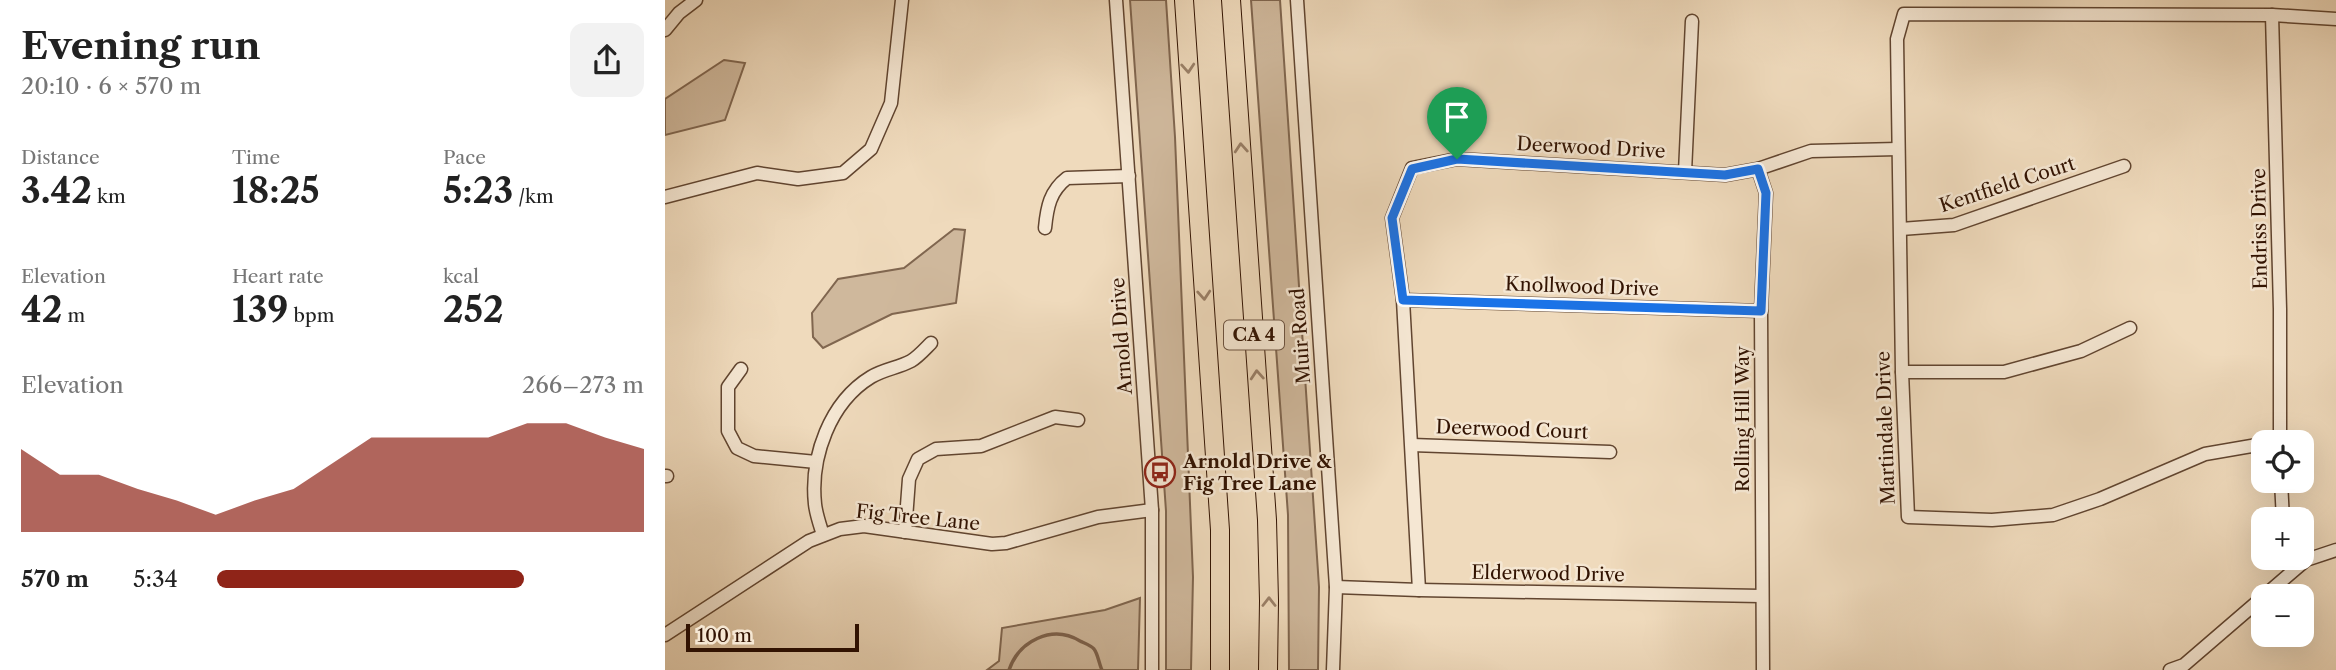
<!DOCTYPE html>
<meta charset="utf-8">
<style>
:root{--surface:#fff;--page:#f2f2f2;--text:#222;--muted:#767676;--accent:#8f2418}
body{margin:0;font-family:"Libre Caslon Text",serif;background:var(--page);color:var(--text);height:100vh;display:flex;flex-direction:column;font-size:26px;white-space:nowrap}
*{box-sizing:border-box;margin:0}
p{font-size:23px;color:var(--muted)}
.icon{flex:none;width:38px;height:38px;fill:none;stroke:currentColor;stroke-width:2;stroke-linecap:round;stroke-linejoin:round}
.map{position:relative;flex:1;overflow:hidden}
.sheet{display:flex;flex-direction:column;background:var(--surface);width:665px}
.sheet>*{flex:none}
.buttons{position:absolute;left:1586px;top:430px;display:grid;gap:14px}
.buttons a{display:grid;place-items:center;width:63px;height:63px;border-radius:14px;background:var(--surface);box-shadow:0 7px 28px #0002;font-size:35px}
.scale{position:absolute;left:21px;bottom:18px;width:173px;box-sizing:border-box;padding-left:7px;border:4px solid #321302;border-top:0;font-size:19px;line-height:24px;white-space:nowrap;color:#321302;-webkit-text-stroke:5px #f5e7d3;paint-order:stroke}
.pin{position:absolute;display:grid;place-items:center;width:60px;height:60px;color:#fff;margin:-72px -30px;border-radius:50% 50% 50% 0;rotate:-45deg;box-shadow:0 0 7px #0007}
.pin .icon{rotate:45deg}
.round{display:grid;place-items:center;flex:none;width:74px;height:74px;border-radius:14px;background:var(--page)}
.overview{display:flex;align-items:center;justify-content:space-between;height:119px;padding:0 21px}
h1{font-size:38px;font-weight:700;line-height:52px}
.metrics{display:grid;grid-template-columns:repeat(3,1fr);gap:10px;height:119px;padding:7px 21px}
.metrics div{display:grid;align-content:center}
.metrics b{font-size:35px;font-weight:700}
.metrics small{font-size:19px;font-weight:400}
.metrics p{font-size:19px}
.chart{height:196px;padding:14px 21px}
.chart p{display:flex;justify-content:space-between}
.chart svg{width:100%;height:126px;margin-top:7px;fill:var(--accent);opacity:.7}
ul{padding:0 21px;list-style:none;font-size:23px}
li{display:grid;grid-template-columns:112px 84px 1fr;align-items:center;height:52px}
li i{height:18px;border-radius:9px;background:var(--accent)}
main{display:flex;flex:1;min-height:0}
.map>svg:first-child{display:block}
.green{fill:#cfb89c;stroke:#80664f;stroke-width:2}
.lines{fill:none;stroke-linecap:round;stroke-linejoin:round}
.stream{stroke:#7d624c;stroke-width:3.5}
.minor-casing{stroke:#614530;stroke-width:15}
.highway-casing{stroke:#321302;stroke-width:20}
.minor{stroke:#f5e7d3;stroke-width:12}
.highway{stroke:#efdabc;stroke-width:18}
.oneway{stroke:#9a8068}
.route-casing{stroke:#fff;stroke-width:14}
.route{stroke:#1a73e8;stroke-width:9}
.labels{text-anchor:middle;stroke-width:5;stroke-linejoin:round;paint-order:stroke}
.shield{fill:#f5e7d3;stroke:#6c5341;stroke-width:2}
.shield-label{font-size:18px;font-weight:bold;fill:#321302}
.street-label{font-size:19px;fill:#321302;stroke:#f5e7d3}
.poi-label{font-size:19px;font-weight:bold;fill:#321302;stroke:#f5e7d3;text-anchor:start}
</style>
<main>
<section class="sheet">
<div class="overview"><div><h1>Evening run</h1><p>20:10 · 6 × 570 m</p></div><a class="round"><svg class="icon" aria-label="share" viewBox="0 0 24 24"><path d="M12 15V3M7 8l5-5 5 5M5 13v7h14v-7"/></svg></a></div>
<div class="metrics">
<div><p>Distance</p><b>3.42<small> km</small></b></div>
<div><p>Time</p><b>18:25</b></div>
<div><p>Pace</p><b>5:23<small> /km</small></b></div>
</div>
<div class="metrics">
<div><p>Elevation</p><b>42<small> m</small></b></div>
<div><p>Heart rate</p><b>139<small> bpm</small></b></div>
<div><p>kcal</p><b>252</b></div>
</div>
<div class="chart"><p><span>Elevation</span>266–273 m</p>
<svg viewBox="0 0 160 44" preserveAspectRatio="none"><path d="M0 44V15L10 24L20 24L30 29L40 33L50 38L60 33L70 29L80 20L90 11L100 11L110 11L120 11L130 6L140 6L150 11L160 15V44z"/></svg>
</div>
<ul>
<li><b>570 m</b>5:34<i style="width:72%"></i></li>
</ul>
</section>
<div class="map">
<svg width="1671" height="670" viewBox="0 0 1671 670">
<rect width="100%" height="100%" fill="#efdabc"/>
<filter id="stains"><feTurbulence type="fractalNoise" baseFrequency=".00286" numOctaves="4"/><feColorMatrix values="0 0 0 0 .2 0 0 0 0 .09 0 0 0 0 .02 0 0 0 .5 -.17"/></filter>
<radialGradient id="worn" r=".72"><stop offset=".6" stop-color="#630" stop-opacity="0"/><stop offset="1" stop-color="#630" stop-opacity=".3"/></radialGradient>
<!-- green -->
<g class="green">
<path d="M 465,0 L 501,0 L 510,137 L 528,577 L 526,670 L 501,670 L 501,511 Z"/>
<path d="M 586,0 L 615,0 L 654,587 L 653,670 L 624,670 L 623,515 Z"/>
<path d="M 59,60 L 80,63 L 60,120 L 0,135 L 0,99 Z"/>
<path d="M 289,229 L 300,230 L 291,303 L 227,314 L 158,348 L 148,337 L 147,313 L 173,279 L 239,268 Z"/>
<path d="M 475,598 L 473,670 L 322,670 L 334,661 L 337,628 L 440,610 Z"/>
</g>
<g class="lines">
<!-- stream -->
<path class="stream" d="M 344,670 C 354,641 387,624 415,641 C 419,643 427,646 429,649 C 433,654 434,664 437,670"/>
<!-- minor casing -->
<g class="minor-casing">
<g id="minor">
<path d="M 451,0 L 487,510 L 487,670"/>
<path d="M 632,0 L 671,587 L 668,670"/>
<path d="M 1607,15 L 1615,309 L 1615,443"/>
<path d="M 0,30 L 14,13 L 31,0"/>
<path d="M 1093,169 L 1101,193 L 1096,311 L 1098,670"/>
<path d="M 1020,172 L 1027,21"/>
<path d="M 0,197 L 92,173 L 133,179 L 178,173 L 206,149 L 226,103 L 237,0"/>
<path d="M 380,228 C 382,207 385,191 402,178 L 464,176"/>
<path d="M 1236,229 L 1289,225 L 1459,166"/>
<path d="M 738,300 L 1096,311"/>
<path d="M 76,369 L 63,387 L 63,431 L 72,448 L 89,456 L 151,462"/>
<path d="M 1237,372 L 1339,372 L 1416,351 L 1465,328"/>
<path d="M 1598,444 L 1540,454 L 1435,499 L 1388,515 L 1327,520 L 1243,517 L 1237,372 L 1232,39 L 1239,14 L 1607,15 L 1671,19"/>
<path d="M 747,445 L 945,452"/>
<path d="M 0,476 L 2,476"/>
<path d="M 1616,481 L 1618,520"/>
<path d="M 240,532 L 244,479 L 253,459 L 271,449 L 316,446 L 390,417 L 413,420"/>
<path d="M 158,535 C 155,525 151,514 150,504 C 145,457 165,402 206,377 C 219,369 233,368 246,361 C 253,357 260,349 266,343"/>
<path d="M 671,587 L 754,590 L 1096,596"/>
<path d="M 754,590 L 738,300 L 727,218 L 747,168 L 792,159 L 1060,175 L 1093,169 L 1146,151 L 1233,149"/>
<path d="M 1598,597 L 1641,560 L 1671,550"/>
<path d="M 0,635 L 144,541 L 175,529 L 199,526 L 327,544 L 341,543 L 433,517 L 487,510"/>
<path d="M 1505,670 L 1519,665 L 1598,597"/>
</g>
</g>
<!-- highway casing -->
<g class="highway-casing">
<g id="highway">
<path d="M 519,0 L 555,530 L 555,670"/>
<path d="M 566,0 L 602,520 L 604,601 L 603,670"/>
</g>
</g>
<!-- minor -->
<use href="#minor" class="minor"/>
<!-- highway -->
<use href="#highway" class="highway"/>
</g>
<!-- one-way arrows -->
<defs><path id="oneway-chevron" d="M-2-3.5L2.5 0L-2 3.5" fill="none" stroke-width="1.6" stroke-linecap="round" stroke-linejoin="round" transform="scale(1.75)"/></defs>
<g class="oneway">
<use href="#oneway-chevron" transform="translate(523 68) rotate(86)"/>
<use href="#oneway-chevron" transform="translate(576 148) rotate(-94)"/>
<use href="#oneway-chevron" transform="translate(539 295) rotate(86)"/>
<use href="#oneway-chevron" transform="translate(592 375) rotate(-94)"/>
<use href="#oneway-chevron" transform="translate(604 602) rotate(-90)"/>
</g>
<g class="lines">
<!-- route casing -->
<g class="route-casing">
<path id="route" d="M 792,159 L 1060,175 L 1093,169 L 1101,193 L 1096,311 L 738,300 L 727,218 L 747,169 Z"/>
</g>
<!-- route -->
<use href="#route" class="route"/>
</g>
<!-- icons -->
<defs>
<g id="bus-ring" transform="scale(1.575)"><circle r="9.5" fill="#f5e7d3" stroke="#8f2418" stroke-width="1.5"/><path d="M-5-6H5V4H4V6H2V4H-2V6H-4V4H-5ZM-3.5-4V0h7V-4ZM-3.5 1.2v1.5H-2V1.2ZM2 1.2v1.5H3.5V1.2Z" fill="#8f2418"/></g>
</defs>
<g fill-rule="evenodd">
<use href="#bus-ring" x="495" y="472"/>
</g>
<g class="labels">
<!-- shield labels -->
<rect class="shield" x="559" y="320.5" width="60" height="29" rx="5"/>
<g class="shield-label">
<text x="589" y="341">CA 4</text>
</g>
<!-- street labels -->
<g class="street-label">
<text transform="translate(926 147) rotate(3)" y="7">Deerwood Drive</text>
<text transform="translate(1342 184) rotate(-18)" y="7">Kentfield Court</text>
<text transform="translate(1594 229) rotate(-91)" y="7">Endriss Drive</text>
<text transform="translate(917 286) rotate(2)" y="7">Knollwood Drive</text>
<text transform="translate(456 336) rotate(-94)" y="7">Arnold Drive</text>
<text transform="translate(635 336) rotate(-94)" y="7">Muir Road</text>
<text transform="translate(1077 419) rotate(-90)" y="7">Rolling Hill Way</text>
<text transform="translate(1220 428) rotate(-92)" y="7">Martindale Drive</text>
<text transform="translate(847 429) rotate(2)" y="7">Deerwood Court</text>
<text transform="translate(253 517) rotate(6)" y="7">Fig Tree Lane</text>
<text transform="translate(883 573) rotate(1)" y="7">Elderwood Drive</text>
</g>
<!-- poi labels -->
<g class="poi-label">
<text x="518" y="468">Arnold Drive &amp;<tspan x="518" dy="22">Fig Tree Lane</tspan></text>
</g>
</g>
<rect width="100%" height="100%" filter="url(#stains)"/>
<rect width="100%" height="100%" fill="url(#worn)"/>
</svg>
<div class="buttons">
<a><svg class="icon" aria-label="locate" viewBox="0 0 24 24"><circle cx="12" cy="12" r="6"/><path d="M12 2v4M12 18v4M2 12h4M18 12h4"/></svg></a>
<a>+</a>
<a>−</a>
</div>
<div class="scale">100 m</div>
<div class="pin" style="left:792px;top:159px;background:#1e9e55"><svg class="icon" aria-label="arrive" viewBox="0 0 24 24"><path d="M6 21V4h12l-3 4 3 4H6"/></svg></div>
</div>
</main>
